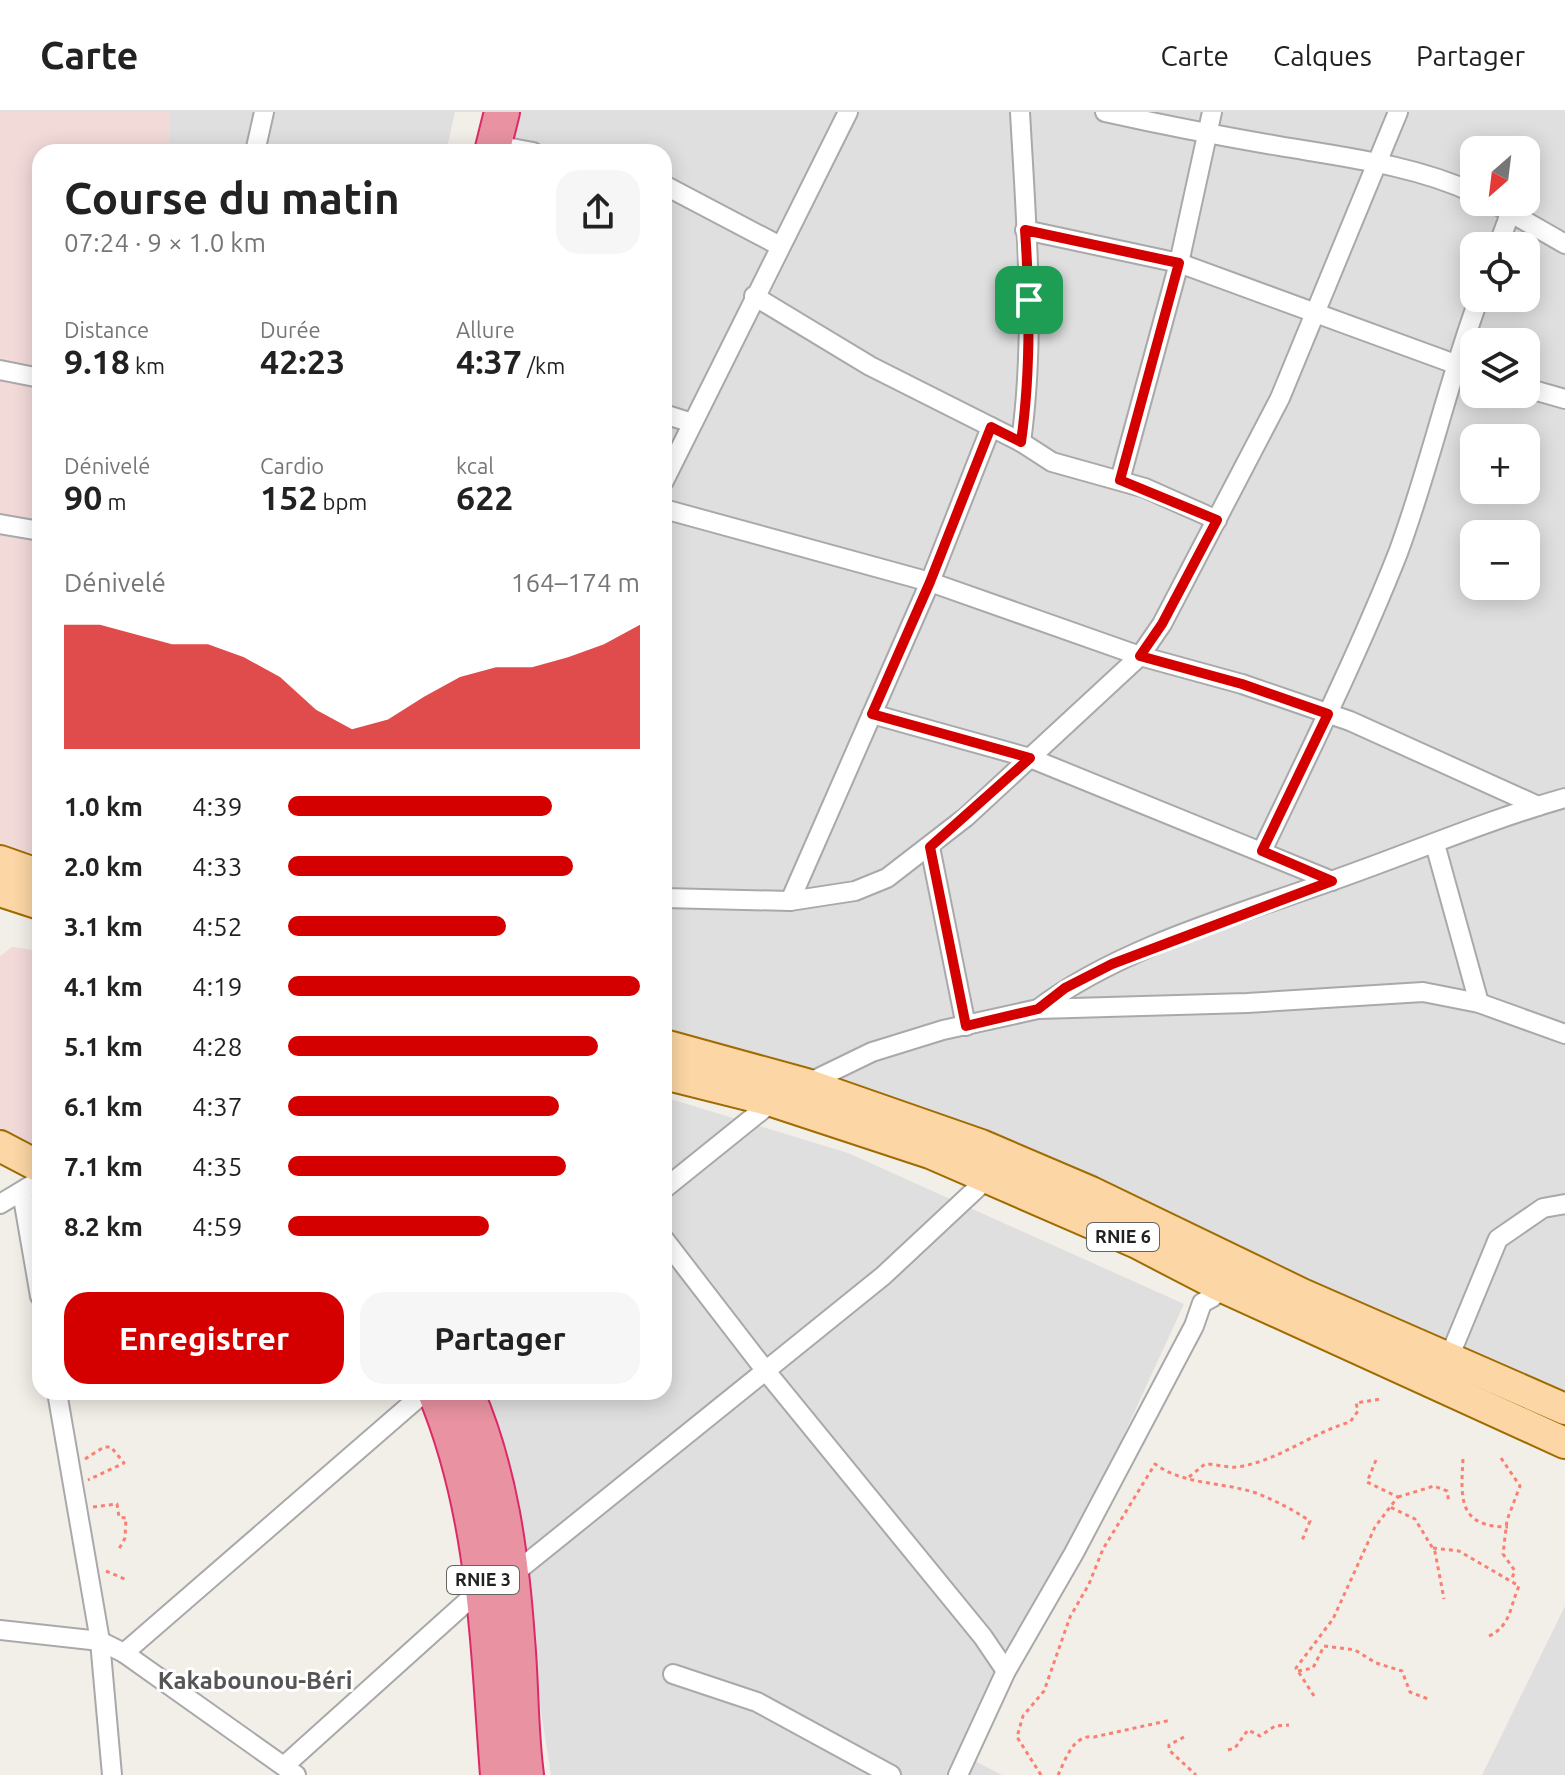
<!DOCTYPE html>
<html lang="fr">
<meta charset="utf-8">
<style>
:root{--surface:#fff;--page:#f6f6f6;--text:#222;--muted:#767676;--line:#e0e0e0;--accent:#d40000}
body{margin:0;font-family:Ubuntu,sans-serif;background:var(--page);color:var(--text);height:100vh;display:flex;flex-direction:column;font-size:30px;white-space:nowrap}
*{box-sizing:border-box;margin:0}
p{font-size:26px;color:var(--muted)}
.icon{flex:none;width:44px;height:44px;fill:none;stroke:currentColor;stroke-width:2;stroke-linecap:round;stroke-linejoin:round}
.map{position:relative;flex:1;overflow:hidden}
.details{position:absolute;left:32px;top:32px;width:640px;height:1256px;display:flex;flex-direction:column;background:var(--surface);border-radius:24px;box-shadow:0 4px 20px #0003}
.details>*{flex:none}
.needle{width:52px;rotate:208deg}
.controls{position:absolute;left:1460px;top:24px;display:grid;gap:16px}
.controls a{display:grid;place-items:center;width:80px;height:80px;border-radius:16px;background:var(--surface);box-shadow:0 4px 20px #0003;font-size:40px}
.pin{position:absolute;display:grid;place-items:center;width:68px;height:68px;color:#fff;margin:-34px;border-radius:16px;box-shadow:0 4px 12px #0006}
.round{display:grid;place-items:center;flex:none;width:84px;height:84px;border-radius:24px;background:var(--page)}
.summary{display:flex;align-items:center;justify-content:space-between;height:136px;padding:0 32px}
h1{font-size:44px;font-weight:700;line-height:60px}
.metrics{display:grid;grid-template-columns:repeat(3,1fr);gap:12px;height:136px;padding:8px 32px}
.metrics div{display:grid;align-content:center}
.metrics b{font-size:34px;font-weight:700}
.metrics small{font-size:22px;font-weight:400}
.metrics p{font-size:22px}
.chart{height:224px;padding:16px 32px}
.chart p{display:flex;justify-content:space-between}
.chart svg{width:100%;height:144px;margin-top:8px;fill:var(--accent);opacity:.7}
.cta{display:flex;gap:16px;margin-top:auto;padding:16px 32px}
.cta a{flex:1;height:92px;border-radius:24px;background:var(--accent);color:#fff;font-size:32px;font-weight:700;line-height:92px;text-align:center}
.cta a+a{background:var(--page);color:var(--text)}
ul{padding:0 32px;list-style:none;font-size:26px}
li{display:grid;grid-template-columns:128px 96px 1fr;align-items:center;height:60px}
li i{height:20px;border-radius:10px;background:var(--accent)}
header{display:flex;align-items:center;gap:48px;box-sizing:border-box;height:112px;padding:0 40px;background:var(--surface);border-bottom:2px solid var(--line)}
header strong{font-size:38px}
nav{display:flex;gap:44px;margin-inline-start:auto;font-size:28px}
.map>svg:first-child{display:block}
.residential{fill:#e0dfdf;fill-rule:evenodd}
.commercial{fill:#f2dad9}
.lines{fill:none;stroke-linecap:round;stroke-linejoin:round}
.street-casing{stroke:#a9a9a9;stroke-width:22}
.primary-casing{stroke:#a06b00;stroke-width:34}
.highway-casing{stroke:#dc2a67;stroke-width:38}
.path{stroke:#fa8072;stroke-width:3;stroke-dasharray:4 4;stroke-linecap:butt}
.street{stroke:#fff;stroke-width:18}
.primary{stroke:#fcd6a4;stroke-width:30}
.highway{stroke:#e892a2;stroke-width:34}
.route-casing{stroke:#fff;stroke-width:16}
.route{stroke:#d40000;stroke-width:10}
.labels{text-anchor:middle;stroke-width:6;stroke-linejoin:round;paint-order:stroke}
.shield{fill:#fff;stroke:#646464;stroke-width:2}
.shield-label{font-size:18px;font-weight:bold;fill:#222}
.quarter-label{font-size:24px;font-weight:bold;fill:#555;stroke:#fff}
</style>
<header>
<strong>Carte</strong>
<nav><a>Carte</a><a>Calques</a><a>Partager</a></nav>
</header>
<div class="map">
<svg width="1565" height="1663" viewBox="0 0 1565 1663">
<rect width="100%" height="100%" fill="#f2efe9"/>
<!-- residential -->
<g class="residential">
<path d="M 170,0 L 455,0 L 446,40 L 186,40 L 170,31 Z"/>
<path d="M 508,0 L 1565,0 L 1565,1283 L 664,937 L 664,40 L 499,40 ZM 1474,38 L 1526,38 L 1526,90 L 1474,90 ZM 1474,134 L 1526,134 L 1526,186 L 1474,186 ZM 1474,230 L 1526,230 L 1526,282 L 1474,282 ZM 1474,326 L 1526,326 L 1526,378 L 1474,378 ZM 1474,422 L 1526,422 L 1526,474 L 1474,474 Z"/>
<path d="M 664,985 L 848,1041 L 1184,1192 L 976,1644 L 975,1649 L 1002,1663 L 551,1663 L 510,1405 L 472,1280 L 664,1280 Z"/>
<path d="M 1565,1494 L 1565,1663 L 1482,1663 Z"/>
</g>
<!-- commercial -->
<g class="commercial">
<path d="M 0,0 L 170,0 L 170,31 L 186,40 L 40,40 L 40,758 L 12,748 L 0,734 Z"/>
<path d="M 12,835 L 40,839 L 40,1042 L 0,1020 L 0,844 Z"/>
</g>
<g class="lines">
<!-- street casing -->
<g class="street-casing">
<g id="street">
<path d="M 1020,0 C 1026,109 1036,221 1021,330"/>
<path d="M 1105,0 C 1163,13 1220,24 1279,34 C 1344,45 1414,53 1474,81"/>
<path d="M 494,33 L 533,40"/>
<path d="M 255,40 L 264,0"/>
<path d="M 664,73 L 780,134"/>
<path d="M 1492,90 L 1565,132"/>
<path d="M 1025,118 L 1179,151 L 1474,259"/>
<path d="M 1498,134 L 1511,99"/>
<path d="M 754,184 L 870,254 L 1021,330 L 1052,350 L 1145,376 L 1217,408"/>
<path d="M 0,258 L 40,266"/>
<path d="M 1526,276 L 1565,287"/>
<path d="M 664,302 L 692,311"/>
<path d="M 1120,368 L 1179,151 L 1212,0"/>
<path d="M 664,369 L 848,0"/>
<path d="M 664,397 L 930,470 L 1140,544 L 1242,572 L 1350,609 L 1538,694"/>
<path d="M 0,412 L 40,419"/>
<path d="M 872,602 L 1030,646 L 1332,769"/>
<path d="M 1435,732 L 1479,891"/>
<path d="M 930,735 L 966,914"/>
<path d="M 1262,739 C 1309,641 1358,542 1398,441 C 1429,357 1448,270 1479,186"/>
<path d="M 664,786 L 790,789 L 855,779 L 887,766 L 966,705 L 1140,544 L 1162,512 L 1280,286 L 1398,0"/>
<path d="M 790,789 L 930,470 L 991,315"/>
<path d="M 1038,897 C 1118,836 1239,802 1334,768 C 1411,741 1487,708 1565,686"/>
<path d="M 804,973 L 872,940 L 943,918 L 1038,897 L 1247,891 L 1423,880 L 1479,891 L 1565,922"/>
<path d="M 664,1077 L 777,986"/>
<path d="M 22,1080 L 40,1184"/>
<path d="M 0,1092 L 40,1068"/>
<path d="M 664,1127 L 765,1258 L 983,1525 L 1006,1559"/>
<path d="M 1448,1248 L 1498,1127 L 1543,1096 L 1565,1092"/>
<path d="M 57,1280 L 100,1529 L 112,1663"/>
<path d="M 511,1464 L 883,1164 L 989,1065"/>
<path d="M 0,1518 L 100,1529 L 124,1541 L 296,1663"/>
<path d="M 124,1541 L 425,1280"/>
<path d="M 673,1562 L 757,1590 L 891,1663"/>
<path d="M 284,1654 L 483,1475"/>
<path d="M 958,1663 L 1006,1559 L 1074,1441 L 1194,1214 L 1202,1191 L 1213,1185 L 1216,1172"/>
</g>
</g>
<!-- primary casing -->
<g class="primary-casing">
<g id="primary">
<path d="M 0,749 L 40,763"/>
<path d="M 0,779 L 40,792"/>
<path d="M 664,933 L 806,972 L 981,1033 L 1091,1080 L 1302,1182 L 1565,1297"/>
<path d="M 664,962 L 772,989 L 930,1041 L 1137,1131 L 1216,1172 L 1565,1331"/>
<path d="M 0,1034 L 40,1055"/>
</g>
</g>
<!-- highway casing -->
<g class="highway-casing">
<g id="highway">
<path d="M 492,40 L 502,0"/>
<path d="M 435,1280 C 486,1402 488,1533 498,1663"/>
<path d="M 466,1280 C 500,1359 511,1442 517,1527 C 521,1572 520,1618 526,1663"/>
</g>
</g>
<!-- path -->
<g class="path">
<path d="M 1501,1346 L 1520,1374 L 1507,1408 L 1503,1442 L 1515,1459 L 1511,1468"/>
<path d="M 85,1347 L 104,1335 L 111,1335 L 124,1351 L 88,1368"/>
<path d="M 1463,1347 C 1461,1385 1457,1415 1508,1415"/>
<path d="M 1376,1348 L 1367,1370 L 1398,1385 L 1390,1395 L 1415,1407 L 1435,1440 L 1444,1487"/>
<path d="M 1189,1365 L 1205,1352 C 1216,1352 1227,1356 1237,1355 C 1279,1349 1311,1321 1350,1310 L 1358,1299 L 1356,1291 L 1381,1287"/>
<path d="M 1398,1385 L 1434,1374 L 1447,1379 L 1449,1391"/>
<path d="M 93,1395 L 117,1392 L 119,1405 L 126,1406 L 125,1426 L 119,1437"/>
<path d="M 1433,1436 L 1459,1439 L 1519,1474 C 1510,1494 1511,1514 1489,1524"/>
<path d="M 106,1459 L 127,1468"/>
<path d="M 1298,1559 L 1313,1556 L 1324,1534 L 1355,1538 L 1376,1551 L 1402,1559 L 1410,1580 L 1428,1587"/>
<path d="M 1314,1584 L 1296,1556 L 1333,1507 L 1375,1415 L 1390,1395"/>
<path d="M 1184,1625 L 1169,1633 L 1169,1638 L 1196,1663"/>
<path d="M 1228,1638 L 1235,1636 L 1248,1618 L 1260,1624 L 1275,1614 L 1289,1613"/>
<path d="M 1041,1663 L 1017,1625 L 1023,1604 L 1044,1579 L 1070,1505 L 1089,1472 L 1103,1437 L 1155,1352 C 1183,1373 1224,1370 1256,1381 C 1276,1389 1292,1397 1310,1409 L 1301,1431"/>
<path d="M 1058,1663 C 1066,1647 1073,1622 1094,1625 L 1171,1608"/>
</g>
<!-- street -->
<use href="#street" class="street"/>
<!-- primary -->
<use href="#primary" class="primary"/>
<!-- highway -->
<use href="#highway" class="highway"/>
</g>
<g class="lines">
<!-- route casing -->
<g class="route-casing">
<path id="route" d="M 1025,118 L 1179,151 L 1120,368 L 1217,408 L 1162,512 L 1140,544 L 1242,572 L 1328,602 L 1262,739 L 1332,769 L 1112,852 L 1065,876 L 1038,897 L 966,914 L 930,735 L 1030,646 L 872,602 L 930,470 L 991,315 L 1021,330 C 1031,260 1030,189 1025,118 Z"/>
</g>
<!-- route -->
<use href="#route" class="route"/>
</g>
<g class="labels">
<!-- shield labels -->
<g class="shield">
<rect x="1087" y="1111" width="72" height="28" rx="6"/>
<rect x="447" y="1454" width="72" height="28" rx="6"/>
</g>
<g class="shield-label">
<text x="1123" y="1131">RNIE 6</text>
<text x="483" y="1474">RNIE 3</text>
</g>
<!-- quarter labels -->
<g class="quarter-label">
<text x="255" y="1577">Kakabounou-Béri</text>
</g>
</g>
</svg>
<div class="controls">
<a><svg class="needle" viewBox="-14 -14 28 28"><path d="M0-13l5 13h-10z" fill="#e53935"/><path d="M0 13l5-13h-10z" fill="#767676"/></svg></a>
<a><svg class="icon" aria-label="locate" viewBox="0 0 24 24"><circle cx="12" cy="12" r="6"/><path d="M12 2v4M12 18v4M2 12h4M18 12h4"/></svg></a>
<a><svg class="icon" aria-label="layers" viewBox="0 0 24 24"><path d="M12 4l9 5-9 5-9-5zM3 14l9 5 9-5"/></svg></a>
<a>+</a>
<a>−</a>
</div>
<div class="pin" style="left:1029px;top:188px;background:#1e9e55"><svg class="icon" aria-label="arrive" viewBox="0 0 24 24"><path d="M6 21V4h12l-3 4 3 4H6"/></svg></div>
<section class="details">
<div class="summary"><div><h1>Course du matin</h1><p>07:24 · 9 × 1.0 km</p></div><a class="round"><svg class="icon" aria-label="share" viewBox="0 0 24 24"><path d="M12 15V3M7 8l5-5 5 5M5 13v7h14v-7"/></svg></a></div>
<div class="metrics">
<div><p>Distance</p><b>9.18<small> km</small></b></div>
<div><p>Durée</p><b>42:23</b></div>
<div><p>Allure</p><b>4:37<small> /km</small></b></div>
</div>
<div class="metrics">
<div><p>Dénivelé</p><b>90<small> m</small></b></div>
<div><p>Cardio</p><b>152<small> bpm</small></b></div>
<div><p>kcal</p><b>622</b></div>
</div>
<div class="chart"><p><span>Dénivelé</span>164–174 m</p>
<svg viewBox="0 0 160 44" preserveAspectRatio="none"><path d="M0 44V6L10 6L20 9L30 12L40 12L50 16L60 22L70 32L80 38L90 35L100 28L110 22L120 19L130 19L140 16L150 12L160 6V44z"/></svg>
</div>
<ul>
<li><b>1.0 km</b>4:39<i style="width:75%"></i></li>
<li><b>2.0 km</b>4:33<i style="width:81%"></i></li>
<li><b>3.1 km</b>4:52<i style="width:62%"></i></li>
<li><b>4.1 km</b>4:19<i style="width:100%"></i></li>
<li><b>5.1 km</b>4:28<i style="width:88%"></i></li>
<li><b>6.1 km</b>4:37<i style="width:77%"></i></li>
<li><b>7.1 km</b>4:35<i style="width:79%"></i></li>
<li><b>8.2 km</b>4:59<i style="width:57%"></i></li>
</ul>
<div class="cta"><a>Enregistrer</a><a>Partager</a></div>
</section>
</div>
